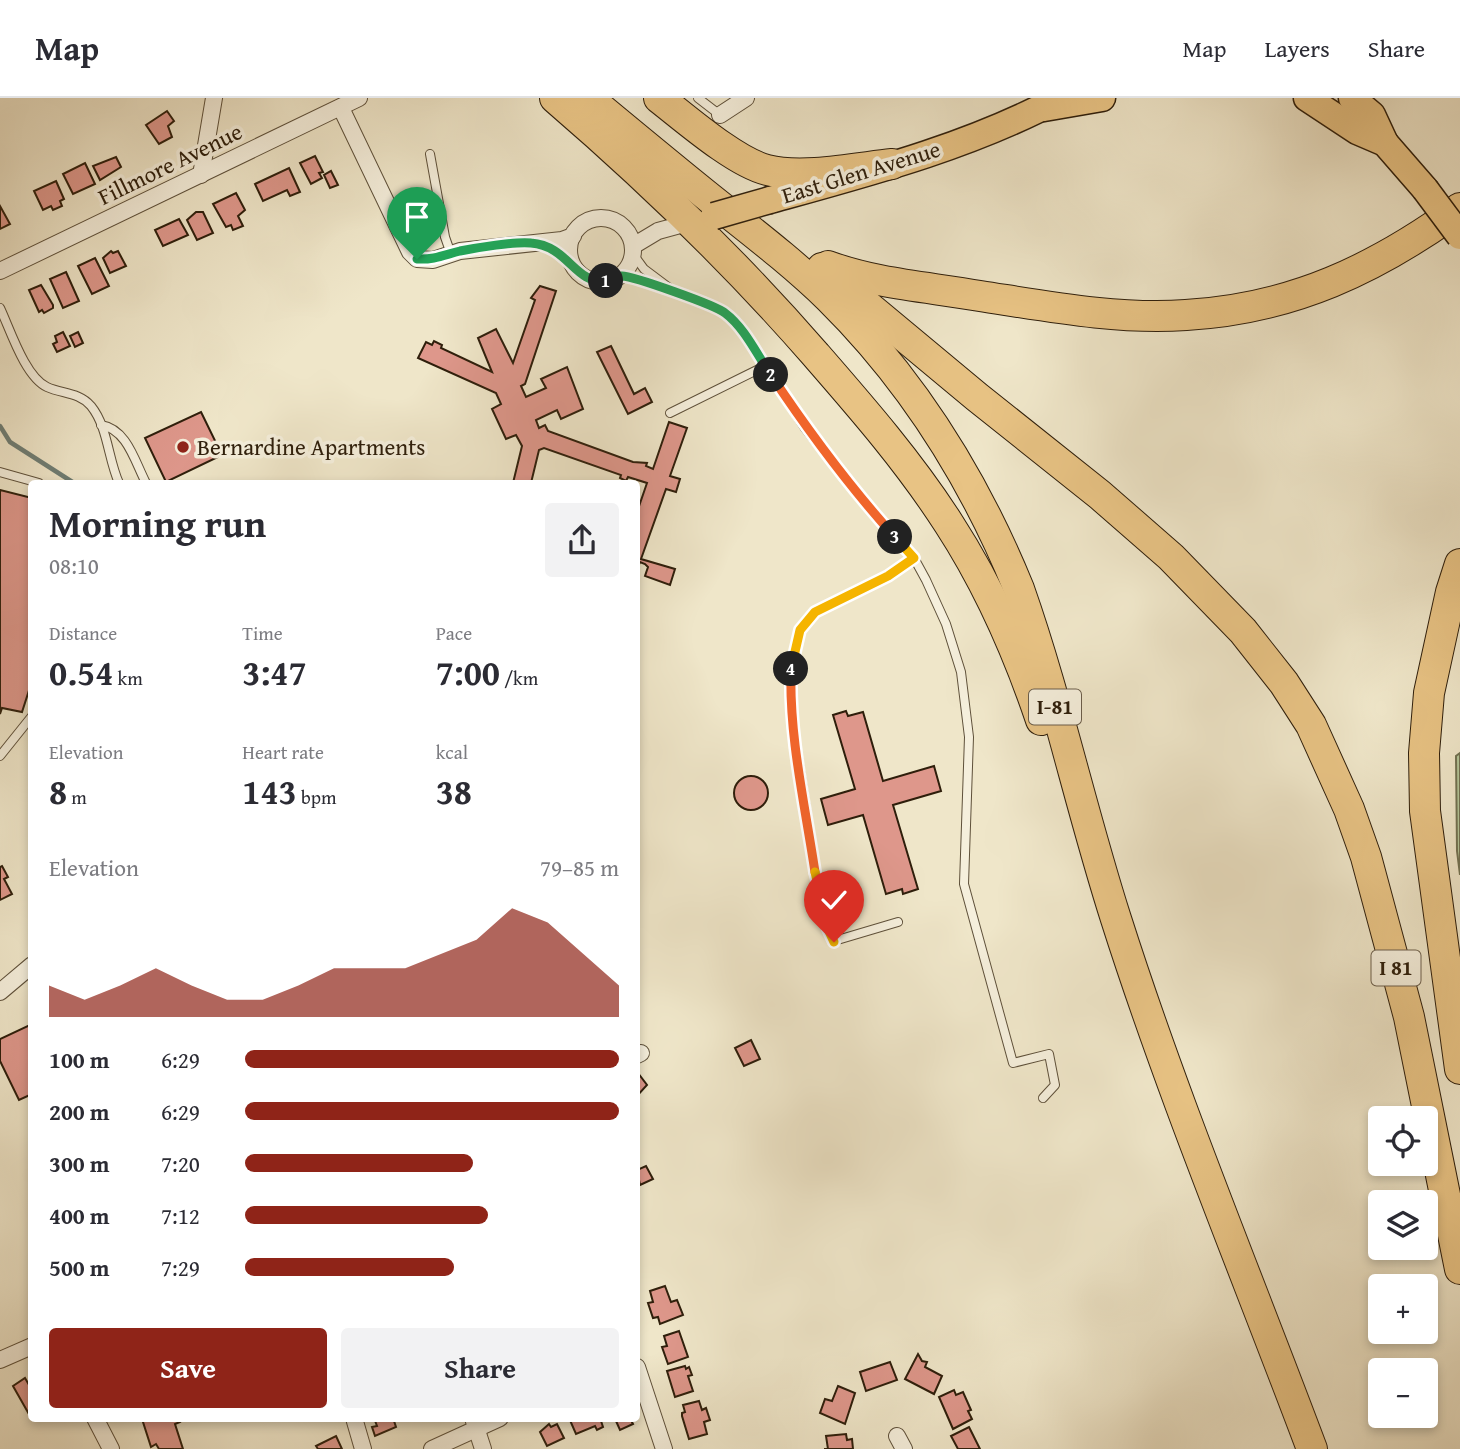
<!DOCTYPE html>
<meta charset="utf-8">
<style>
:root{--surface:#fff;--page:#f2f2f3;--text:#2b2b33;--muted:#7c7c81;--line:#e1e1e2;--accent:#8f2418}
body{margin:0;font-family:"Gentium Book Plus",serif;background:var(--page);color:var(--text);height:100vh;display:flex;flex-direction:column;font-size:26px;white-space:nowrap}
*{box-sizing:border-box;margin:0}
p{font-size:23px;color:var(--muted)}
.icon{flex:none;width:38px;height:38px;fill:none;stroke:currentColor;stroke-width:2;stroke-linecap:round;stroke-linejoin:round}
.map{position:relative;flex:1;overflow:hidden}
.side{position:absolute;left:28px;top:382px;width:612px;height:942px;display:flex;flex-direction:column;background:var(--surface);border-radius:7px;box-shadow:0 4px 10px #0003}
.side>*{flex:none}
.controls{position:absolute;left:1368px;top:1008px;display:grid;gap:14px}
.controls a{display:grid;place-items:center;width:70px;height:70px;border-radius:7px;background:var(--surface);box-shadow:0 4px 10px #0003;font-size:35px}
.pin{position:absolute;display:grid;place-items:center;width:60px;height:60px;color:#fff;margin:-72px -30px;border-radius:50% 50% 50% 0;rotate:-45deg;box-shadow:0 0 7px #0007}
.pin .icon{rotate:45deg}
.km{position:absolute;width:35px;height:35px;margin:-18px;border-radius:50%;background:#222;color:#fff;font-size:19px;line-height:35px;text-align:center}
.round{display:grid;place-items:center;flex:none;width:74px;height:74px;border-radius:7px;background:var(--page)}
.headline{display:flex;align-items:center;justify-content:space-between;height:119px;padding:0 21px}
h1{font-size:38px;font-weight:700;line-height:52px}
.metrics{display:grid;grid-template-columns:repeat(3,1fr);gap:10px;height:119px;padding:7px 21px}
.metrics div{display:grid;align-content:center}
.metrics b{font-size:35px;font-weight:700}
.metrics small{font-size:19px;font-weight:400}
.metrics p{font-size:19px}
.chart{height:196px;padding:14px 21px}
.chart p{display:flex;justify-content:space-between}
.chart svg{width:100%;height:126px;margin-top:7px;fill:var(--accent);opacity:.7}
.cta{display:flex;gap:14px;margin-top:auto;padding:14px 21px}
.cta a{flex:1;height:80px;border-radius:7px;background:var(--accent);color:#fff;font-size:28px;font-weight:700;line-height:80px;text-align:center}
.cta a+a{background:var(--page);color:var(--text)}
ul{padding:0 21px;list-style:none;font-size:23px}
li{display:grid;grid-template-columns:112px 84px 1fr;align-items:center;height:52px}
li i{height:18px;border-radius:9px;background:var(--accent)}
header{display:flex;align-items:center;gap:42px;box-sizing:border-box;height:98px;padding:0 35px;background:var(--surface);border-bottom:2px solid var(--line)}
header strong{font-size:33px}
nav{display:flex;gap:38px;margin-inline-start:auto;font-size:24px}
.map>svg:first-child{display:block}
.green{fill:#b5c699;stroke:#727252;stroke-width:2}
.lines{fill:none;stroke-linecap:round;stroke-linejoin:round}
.stream{stroke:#6f7e75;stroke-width:4.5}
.building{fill:#de978b;stroke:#2e1e0b;stroke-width:2}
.service-casing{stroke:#5e503a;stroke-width:10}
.minor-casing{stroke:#5e503a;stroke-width:18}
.primary-casing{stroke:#2e1e0b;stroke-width:29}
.motorway-casing{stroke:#2e1e0b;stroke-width:32}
.service{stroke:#f5efdc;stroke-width:8}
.minor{stroke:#f5efdc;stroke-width:16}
.primary{stroke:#e8c384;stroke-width:26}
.motorway{stroke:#e8c384;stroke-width:30}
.primary-bridge-casing{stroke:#2e1e0b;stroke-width:29;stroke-linecap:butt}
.primary-bridge{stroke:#e8c384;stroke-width:26}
.split-1-casing{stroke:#fff;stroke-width:14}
.split-2-casing{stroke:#fff;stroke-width:14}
.split-3-casing{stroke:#fff;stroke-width:14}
.split-4-casing{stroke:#fff;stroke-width:14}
.split-5-casing{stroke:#fff;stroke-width:14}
.split-6-casing{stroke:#fff;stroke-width:14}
.split-1{stroke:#22a559;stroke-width:9}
.split-2{stroke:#22a559;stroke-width:9}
.split-3{stroke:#f0652b;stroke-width:9}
.split-4{stroke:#f5b400;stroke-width:9}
.split-5{stroke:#f0652b;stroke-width:9}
.split-6{stroke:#f5b400;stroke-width:9}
.poi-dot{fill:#8f2418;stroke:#f5efdc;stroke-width:2.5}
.labels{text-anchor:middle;stroke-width:7;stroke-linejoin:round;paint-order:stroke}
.shield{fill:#f5efdc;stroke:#6a5d4a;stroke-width:2}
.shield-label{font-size:21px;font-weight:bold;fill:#2e1e0b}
.street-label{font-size:23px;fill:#2e1e0b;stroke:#f5efdc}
.poi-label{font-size:23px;fill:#2e1e0b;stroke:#f5efdc;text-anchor:start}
</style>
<header>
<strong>Map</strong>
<nav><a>Map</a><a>Layers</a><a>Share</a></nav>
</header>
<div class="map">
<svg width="1460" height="1351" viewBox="0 0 1460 1351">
<rect width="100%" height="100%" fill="#efe6c9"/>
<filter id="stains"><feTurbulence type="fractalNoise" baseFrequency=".00286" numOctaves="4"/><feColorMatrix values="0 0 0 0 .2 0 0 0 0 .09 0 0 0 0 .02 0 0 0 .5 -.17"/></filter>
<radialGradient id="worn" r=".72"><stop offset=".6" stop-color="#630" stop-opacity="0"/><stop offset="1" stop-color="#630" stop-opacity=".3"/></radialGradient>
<!-- green -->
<path class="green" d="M 1460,655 L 1460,777 L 1457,753 L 1456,658 Z"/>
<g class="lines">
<!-- stream -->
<path class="stream" d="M 0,328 L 10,344 L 74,385"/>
</g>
<!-- building -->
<g class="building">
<path d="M 167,13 L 174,23 L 168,28 L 172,39 L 159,46 L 146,27 Z"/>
<path d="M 315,58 L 323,74 L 319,75 L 322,80 L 311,86 L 300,65 Z"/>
<path d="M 116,59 L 121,69 L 100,82 L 93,68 Z"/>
<path d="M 85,65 L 95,86 L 73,96 L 63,76 Z"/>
<path d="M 289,70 L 300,94 L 290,98 L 287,92 L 263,103 L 255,86 Z"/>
<path d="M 331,73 L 338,87 L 330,90 L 324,77 Z"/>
<path d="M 56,83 L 64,101 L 60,103 L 62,108 L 53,112 L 51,108 L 43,112 L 34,93 Z"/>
<path d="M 236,95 L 245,112 L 238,118 L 243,128 L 233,132 L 231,127 L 226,129 L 213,106 Z"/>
<path d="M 0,108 L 10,126 L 0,131 Z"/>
<path d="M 196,114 L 203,114 L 213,135 L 197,142 L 187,122 Z"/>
<path d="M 179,121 L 188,137 L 163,148 L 155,132 Z"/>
<path d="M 111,153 L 113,155 L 118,153 L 126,168 L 110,175 L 103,160 Z"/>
<path d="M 95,160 L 109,188 L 92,196 L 78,168 Z"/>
<path d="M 66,174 L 79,203 L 63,210 L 50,181 Z"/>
<path d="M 41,187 L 53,207 L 53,210 L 44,215 L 42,212 L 39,214 L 29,192 Z"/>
<path d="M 540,188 L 556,193 L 525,286 L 521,288 L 526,299 L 546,290 L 541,281 L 567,269 L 583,311 L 561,321 L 557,312 L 536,322 L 539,330 L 545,327 L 548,333 L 633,364 L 647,365 L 646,368 L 653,371 L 669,324 L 687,330 L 670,378 L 680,381 L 676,394 L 666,391 L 641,461 L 675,471 L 670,487 L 645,478 L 648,469 L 645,466 L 640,464 L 637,472 L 637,414 L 647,385 L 628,379 L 626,383 L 620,380 L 621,377 L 544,350 L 539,352 L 531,385 L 513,385 L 522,348 L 516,337 L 506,341 L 492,311 L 501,306 L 496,295 L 418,260 L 426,244 L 432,247 L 434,243 L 442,247 L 441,250 L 492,274 L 478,240 L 496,231 L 513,265 L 535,202 L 531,200 Z"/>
<path d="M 63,234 L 70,248 L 57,254 L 53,246 L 57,244 L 55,238 Z"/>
<path d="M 78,234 L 83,245 L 75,249 L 70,238 Z"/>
<path d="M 611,248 L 634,296 L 645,290 L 652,304 L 628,316 L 597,254 Z"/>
<path d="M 201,314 L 222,357 L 166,384 L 145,340 Z"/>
<path d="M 0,392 L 32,400 L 32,583 L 22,614 L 2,610 L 0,616 Z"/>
<path d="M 846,613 L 848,618 L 863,614 L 883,683 L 934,668 L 941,693 L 893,707 L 918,791 L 903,796 L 902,791 L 886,796 L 863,717 L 828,727 L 821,701 L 855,691 L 833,617 Z"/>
<circle cx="751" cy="695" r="17"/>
<path d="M 2,768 L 8,779 L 4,781 L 12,796 L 0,802 L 0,769 Z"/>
<path d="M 32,926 L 32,996 L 19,1002 L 0,963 L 0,941 Z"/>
<path d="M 751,942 L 760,961 L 744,968 L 735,950 Z"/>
<path d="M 638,975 L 647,987 L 637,998 L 637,976 Z"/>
<path d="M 646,1068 L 653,1081 L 640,1087 L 637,1072 Z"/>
<path d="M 665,1188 L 671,1204 L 677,1202 L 683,1217 L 660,1226 L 658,1219 L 653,1220 L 648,1205 L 653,1204 L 650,1193 Z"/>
<path d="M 679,1233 L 688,1259 L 668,1266 L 662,1249 L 667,1248 L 664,1238 Z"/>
<path d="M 918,1256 L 922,1263 L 927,1264 L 925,1269 L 942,1278 L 934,1296 L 905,1281 Z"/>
<path d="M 890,1264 L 897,1282 L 866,1293 L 860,1274 Z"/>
<path d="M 685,1268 L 686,1271 L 689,1269 L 692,1277 L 688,1278 L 693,1293 L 675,1299 L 667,1273 Z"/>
<path d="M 25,1280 L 32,1292 L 30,1318 L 13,1288 Z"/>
<path d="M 838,1288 L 855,1295 L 845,1326 L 820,1315 L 825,1301 L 832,1303 Z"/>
<path d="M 954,1292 L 956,1297 L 963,1294 L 971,1312 L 968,1313 L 972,1321 L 953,1331 L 939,1299 Z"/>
<path d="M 699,1303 L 702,1312 L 706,1310 L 710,1322 L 704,1324 L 707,1336 L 689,1341 L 682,1318 L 682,1315 L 685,1314 L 683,1307 Z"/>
<path d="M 137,1320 L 178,1320 L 180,1324 L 175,1326 L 183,1351 L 159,1351 L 156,1346 L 151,1349 L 142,1321 L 138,1322 Z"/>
<path d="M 374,1320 L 393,1320 L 396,1329 L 375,1338 L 372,1329 L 377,1328 Z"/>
<path d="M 569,1320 L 600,1320 L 603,1329 L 597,1332 L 595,1328 L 576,1336 Z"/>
<path d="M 620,1320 L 630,1320 L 633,1326 L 620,1332 L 616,1323 Z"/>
<path d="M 549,1326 L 551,1329 L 557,1326 L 564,1340 L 547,1348 L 540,1334 Z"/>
<path d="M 969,1329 L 980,1351 L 958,1351 L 951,1338 Z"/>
<path d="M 846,1336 L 847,1342 L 852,1341 L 853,1351 L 824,1351 L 828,1351 L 826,1338 Z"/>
<path d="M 336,1338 L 342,1351 L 318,1351 L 316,1348 Z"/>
</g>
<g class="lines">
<!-- service casing -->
<g class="service-casing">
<g id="service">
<path d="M 698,0 L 720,17"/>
<path d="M 430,56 L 445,139 L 451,156"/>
<path d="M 633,156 L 644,171 L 668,189"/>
<path d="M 619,178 L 634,180 L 687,197 L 725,215 L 745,237 L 805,330 L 858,398 L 914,460 L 926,482 L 946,526 L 961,574 L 969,639 L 964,786 L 1013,965 L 1049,956 L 1055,987 L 1043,1000"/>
<path d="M 0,210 C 10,231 25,279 47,289 C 62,296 79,294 91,308 C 108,329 108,361 119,385"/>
<path d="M 670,315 L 765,268"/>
<path d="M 101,327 C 127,331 135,364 146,385"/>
<path d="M 0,374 L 39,385"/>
<path d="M 0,658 L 32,618"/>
<path d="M 898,824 L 834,843 L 820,800 L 795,641 L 790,598 L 791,566 L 800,532 L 815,514 L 888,478 L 914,460"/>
</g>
</g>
<!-- minor casing -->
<g class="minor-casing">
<g id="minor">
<path d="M 341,10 L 410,154 L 417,161 L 433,162 L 460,153 L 562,142 L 573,138"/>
<path d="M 720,17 L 746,0"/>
<path d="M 201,77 L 214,0"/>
<circle cx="601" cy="152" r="32"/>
<path d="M 633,148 L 658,133 L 691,124"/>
<path d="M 0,173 L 359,0"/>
<path d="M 0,894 L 32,867"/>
<path d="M 637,957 L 641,955"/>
<path d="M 0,1262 L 32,1248"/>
<path d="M 637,1269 L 664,1351"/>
<path d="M 95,1320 L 111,1351"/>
<path d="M 354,1320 L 363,1351"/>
<path d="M 473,1320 L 483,1351"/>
<path d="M 897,1338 L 904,1351"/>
<path d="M 432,1351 L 500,1320"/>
</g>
</g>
<!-- primary casing -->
<g class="primary-casing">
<g id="primary">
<path d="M 1307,0 L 1357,33 L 1385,45 L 1425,91"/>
<path d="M 1352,0 L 1372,17 L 1385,45"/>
<path d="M 1044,10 L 1102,0"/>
<path d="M 770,102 C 868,75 971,48 1060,0"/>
</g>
</g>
<!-- motorway casing -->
<g class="motorway-casing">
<g id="motorway">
<path d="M 555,0 C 648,80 734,163 815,256 C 862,310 910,365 949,426 C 988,486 1018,554 1041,622"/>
<path d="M 588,0 C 629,34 670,68 711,101 C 751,133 792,164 829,200 C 912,282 975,383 1019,491 C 1057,599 1081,712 1116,821 C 1173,1000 1246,1175 1312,1351"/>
<path d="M 659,0 C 686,21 735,64 767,72 C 802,81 856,70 892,66"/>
<path d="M 828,168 C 877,186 929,189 980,198 C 1045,208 1119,222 1186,217 C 1292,211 1376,171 1460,110"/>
<path d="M 822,170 L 977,299 L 1100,397 L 1171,459 L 1243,533 L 1284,585 L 1311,627 L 1349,711 L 1366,759 L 1409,919 L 1460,1171"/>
<path d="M 1460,466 L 1451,494 L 1429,595 L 1424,655 L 1425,713 L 1460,971"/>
</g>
</g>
<!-- service -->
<use href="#service" class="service"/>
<!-- minor -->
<use href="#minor" class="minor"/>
<!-- primary -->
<use href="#primary" class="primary"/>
<!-- motorway -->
<use href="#motorway" class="motorway"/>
<!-- primary-bridge casing -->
<g class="primary-bridge-casing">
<g id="primary-bridge">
<path d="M 1425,91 L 1460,138"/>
<path d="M 714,118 L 770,102"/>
</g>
</g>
<!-- primary-bridge -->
<use href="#primary-bridge" class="primary-bridge"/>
</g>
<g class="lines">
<!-- split-1 casing -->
<g class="split-1-casing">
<path id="split-1" d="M 417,161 C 434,162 444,157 460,153 C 475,150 517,143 531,145 C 569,148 574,186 606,183"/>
</g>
<!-- split-2 casing -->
<g class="split-2-casing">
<path id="split-2" d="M 606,183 C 612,182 617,179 622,178 C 633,178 715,207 725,215 C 745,230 757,257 771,277"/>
</g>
<!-- split-3 casing -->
<g class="split-3-casing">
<path id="split-3" d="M 771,277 C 809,334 849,388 895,439"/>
</g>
<!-- split-4 casing -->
<g class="split-4-casing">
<path id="split-4" d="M 791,571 L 800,532 L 815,514 L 888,478 L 914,460 L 895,439"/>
</g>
<!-- split-5 casing -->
<g class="split-5-casing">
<path id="split-5" d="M 791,571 C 789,639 805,707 815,774"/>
</g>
<!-- split-6 casing -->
<g class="split-6-casing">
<path id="split-6" d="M 815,774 L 828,831 L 834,844"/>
</g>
<!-- split-1 -->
<use href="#split-1" class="split-1"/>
<!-- split-2 -->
<use href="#split-2" class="split-2"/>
<!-- split-3 -->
<use href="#split-3" class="split-3"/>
<!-- split-4 -->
<use href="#split-4" class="split-4"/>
<!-- split-5 -->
<use href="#split-5" class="split-5"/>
<!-- split-6 -->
<use href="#split-6" class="split-6"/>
</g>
<!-- markers -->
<circle class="poi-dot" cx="183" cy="349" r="7"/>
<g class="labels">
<!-- shield labels -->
<g class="shield">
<rect x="1029" y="591.5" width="52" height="35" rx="5"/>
<rect x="1371.5" y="852.5" width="49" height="35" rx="5"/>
</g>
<g class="shield-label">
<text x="1055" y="616">I-81</text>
<text x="1396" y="877">I 81</text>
</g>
<!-- street labels -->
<g class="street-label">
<text transform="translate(170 66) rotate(-26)" y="8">Fillmore Avenue</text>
<text transform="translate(861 74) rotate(-17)" y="8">East Glen Avenue</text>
</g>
<!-- poi labels -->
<g class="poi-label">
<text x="197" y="357">Bernardine Apartments</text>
</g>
</g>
<rect width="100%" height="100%" filter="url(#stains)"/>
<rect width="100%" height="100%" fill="url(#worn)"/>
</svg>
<div class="controls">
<a><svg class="icon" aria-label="locate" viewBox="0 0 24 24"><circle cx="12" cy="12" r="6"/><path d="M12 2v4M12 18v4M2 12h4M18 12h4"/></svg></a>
<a><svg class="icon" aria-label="layers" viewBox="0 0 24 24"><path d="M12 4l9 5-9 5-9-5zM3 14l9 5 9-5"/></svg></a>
<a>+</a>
<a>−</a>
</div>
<div class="pin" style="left:417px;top:161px;background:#1e9e55"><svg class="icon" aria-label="arrive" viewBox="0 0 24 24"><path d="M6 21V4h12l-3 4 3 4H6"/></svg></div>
<div class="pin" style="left:834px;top:844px;background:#d93025"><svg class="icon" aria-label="check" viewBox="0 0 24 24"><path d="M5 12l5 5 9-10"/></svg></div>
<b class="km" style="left:606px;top:183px">1</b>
<b class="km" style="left:771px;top:277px">2</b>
<b class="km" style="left:895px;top:439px">3</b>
<b class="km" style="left:791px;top:571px">4</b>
<section class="side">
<div class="headline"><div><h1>Morning run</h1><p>08:10</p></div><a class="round"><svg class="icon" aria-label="share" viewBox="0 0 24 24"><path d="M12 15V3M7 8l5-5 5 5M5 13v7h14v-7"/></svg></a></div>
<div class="metrics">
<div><p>Distance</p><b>0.54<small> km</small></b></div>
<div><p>Time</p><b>3:47</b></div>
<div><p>Pace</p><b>7:00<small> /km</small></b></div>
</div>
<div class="metrics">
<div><p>Elevation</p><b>8<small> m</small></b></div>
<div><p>Heart rate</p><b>143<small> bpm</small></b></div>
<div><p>kcal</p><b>38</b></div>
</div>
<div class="chart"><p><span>Elevation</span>79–85 m</p>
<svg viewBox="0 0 160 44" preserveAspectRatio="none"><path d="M0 44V33L10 38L20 33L30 27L40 33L50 38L60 38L70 33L80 27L90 27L100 27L110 22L120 17L130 6L140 11L150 22L160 33V44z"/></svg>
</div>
<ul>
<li><b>100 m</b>6:29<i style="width:100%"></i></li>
<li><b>200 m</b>6:29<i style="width:100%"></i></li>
<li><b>300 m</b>7:20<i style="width:61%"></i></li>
<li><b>400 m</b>7:12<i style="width:65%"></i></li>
<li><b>500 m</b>7:29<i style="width:56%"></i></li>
</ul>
<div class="cta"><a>Save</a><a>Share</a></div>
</section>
</div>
